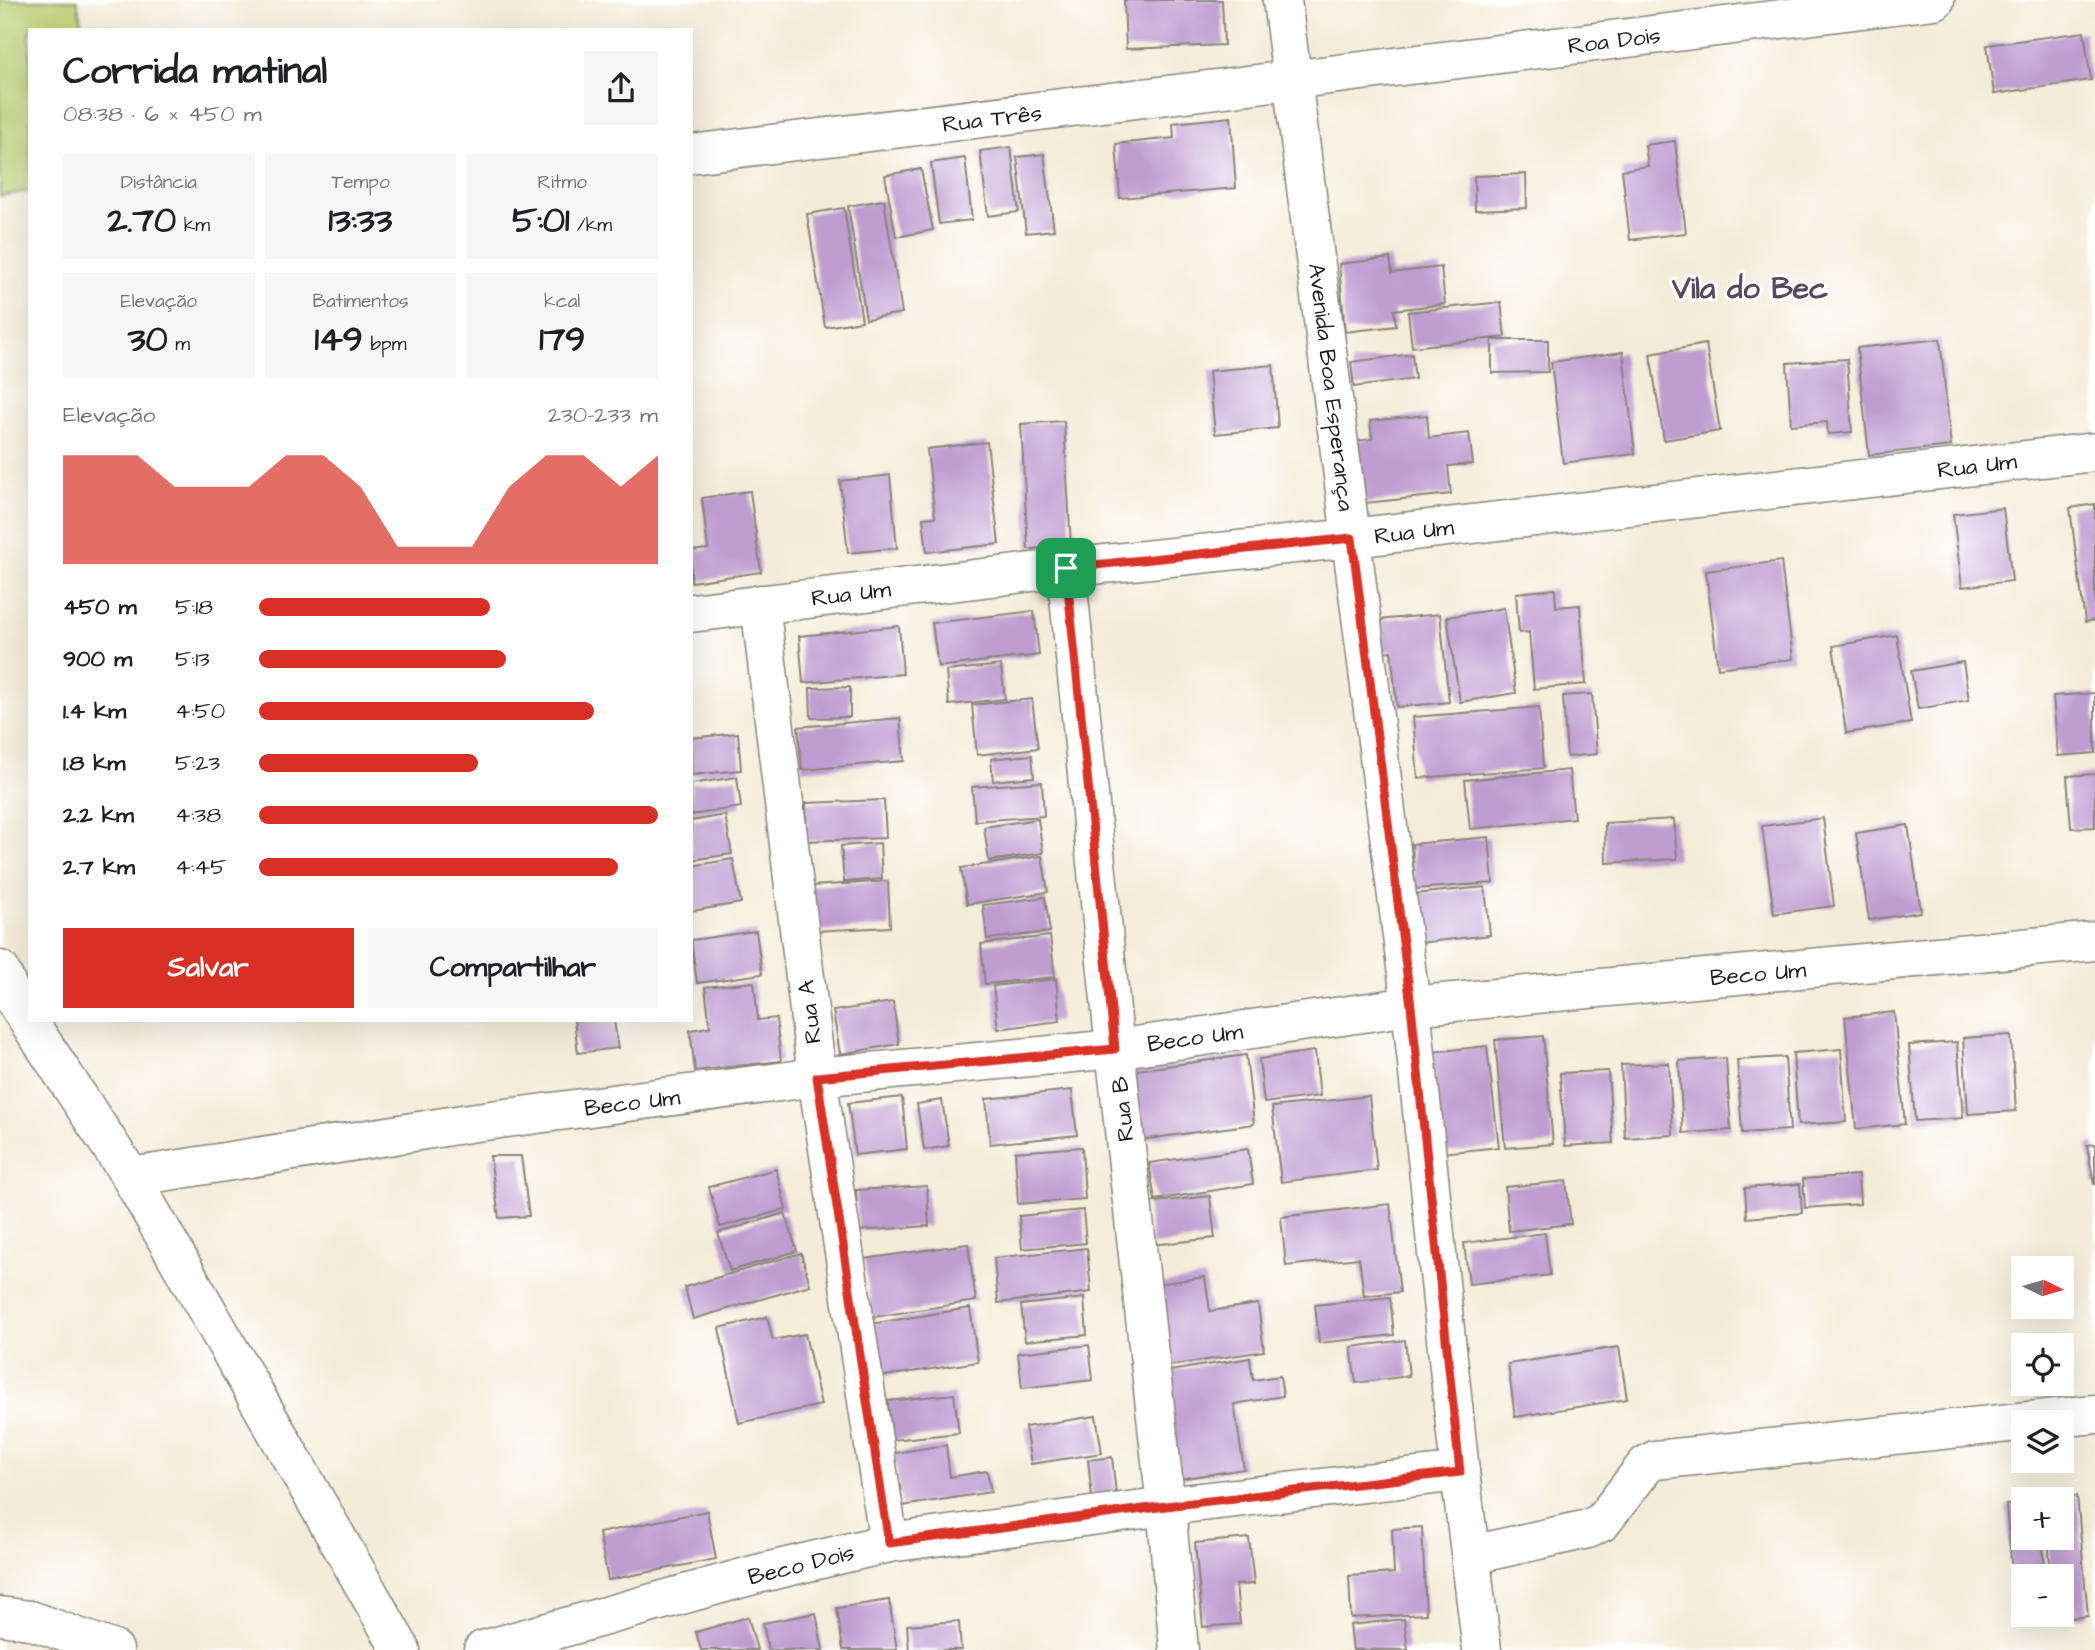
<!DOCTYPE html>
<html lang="pt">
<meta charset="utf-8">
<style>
:root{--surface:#fff;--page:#f6f6f6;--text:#202124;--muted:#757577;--accent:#d93025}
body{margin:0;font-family:"Architects Daughter",sans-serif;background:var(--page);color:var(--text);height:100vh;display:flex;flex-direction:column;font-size:26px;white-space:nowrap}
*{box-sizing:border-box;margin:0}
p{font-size:23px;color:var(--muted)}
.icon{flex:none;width:38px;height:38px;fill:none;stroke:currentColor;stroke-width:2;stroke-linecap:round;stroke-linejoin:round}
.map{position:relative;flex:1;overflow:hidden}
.panel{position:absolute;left:28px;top:28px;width:665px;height:994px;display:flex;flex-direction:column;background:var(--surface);border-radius:0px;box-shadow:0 7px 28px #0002}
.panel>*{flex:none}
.needle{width:46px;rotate:95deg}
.fabs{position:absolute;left:2011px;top:1256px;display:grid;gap:14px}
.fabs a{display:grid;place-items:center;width:63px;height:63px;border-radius:0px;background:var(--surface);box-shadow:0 7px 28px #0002;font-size:35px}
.pin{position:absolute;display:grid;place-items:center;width:60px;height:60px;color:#fff;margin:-30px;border-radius:14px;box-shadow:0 4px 10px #0006}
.round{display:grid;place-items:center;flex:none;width:74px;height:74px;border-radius:0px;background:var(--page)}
.headline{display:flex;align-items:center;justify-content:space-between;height:119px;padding:0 35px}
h1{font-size:38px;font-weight:700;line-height:52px}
.figures{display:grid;grid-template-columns:repeat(3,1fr);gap:10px;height:119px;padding:7px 35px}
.figures div{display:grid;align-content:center;border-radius:0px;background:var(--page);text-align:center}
.figures b{font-size:35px;font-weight:700}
.figures small{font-size:19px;font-weight:400}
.figures p{font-size:19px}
.chart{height:196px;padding:14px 35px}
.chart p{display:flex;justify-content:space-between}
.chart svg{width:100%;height:126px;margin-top:7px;fill:var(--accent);opacity:.7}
.action{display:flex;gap:14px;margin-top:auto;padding:14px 35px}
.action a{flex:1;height:80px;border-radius:0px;background:var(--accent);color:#fff;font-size:28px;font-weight:700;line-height:80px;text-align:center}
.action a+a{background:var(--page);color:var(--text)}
ul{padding:0 35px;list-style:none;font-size:23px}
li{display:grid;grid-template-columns:112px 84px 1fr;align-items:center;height:52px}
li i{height:18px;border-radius:9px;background:var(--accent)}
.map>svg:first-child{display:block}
.green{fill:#bbcc6f;stroke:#6c7446;stroke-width:2}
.building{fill:#bf9dd1}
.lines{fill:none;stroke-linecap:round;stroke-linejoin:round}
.minor-casing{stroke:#88847a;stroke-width:41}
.minor{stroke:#fff;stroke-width:38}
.route-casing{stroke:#fff;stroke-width:14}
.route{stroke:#d93025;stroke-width:9}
.labels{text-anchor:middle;stroke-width:6;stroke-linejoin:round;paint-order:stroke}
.street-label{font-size:23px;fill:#1c1c1c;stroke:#fff}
.district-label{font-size:30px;font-weight:bold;fill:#55495b;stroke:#fff}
</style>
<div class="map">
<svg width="2095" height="1650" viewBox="0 0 2095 1650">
<rect width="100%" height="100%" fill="#fff"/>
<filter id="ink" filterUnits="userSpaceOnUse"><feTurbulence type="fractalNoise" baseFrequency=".0143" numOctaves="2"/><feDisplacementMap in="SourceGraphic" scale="14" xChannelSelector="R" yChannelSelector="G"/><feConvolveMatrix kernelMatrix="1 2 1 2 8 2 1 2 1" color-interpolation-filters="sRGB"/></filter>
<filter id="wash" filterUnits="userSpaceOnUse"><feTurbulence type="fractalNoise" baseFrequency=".00686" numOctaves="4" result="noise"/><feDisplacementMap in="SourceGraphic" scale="28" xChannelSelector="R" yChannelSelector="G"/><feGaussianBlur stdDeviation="1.57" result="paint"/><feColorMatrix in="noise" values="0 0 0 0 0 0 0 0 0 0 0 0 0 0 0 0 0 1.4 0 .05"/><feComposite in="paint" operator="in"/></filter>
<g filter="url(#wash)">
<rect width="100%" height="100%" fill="#f4ecd8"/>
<!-- green -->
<path class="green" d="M 0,0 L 77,0 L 83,30 L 30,30 L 30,191 L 0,196 Z"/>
<g id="blocks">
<!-- building -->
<g class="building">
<path d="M 1124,0 L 1222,0 L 1224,45 L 1126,49 Z"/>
<path d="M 2084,32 L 2091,80 L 1994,94 L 1987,45 Z"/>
<path d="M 1231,117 L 1236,188 L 1120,198 L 1116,144 L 1174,138 L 1173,123 Z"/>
<path d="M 1675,141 L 1686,233 L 1630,240 L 1622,170 L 1648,166 L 1645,145 Z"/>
<path d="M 1011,147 L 1019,212 L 988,216 L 980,151 Z"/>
<path d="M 1044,154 L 1054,230 L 1026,233 L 1017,157 Z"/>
<path d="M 965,158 L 972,220 L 939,224 L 931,163 Z"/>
<path d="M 921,169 L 933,230 L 896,237 L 885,175 Z"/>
<path d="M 1526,174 L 1527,208 L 1475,210 L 1474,176 Z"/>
<path d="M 884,200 L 902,313 L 866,319 L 848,206 Z"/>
<path d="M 844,208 L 862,321 L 825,327 L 807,214 Z"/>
<path d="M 1390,258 L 1392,273 L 1441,267 L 1445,304 L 1394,310 L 1396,326 L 1345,332 L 1339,264 Z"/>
<path d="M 1501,302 L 1505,337 L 1412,347 L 1408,312 Z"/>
<path d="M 1940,339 L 1951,446 L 1869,455 L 1857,348 Z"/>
<path d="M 1492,340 L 1548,340 L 1548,372 L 1492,373 Z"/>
<path d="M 1706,344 L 1720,431 L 1664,440 L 1650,354 Z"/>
<path d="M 1623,352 L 1635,454 L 1563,463 L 1551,362 Z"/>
<path d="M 1412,354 L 1415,379 L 1354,387 L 1351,362 Z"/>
<path d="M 1847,359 L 1852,432 L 1828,434 L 1827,422 L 1791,425 L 1787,363 Z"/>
<path d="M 1273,365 L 1278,428 L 1215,434 L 1209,371 Z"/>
<path d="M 1427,415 L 1429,438 L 1469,433 L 1473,464 L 1448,466 L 1451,494 L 1356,504 L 1350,442 L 1372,439 L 1370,421 Z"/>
<path d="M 1064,421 L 1071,547 L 1028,549 L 1021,424 Z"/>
<path d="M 987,442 L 999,544 L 927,552 L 923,518 L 935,517 L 927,449 Z"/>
<path d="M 890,475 L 897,548 L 848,553 L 840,481 Z"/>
<path d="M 750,491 L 761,572 L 691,582 L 691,551 L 708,549 L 702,498 Z"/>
<path d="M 2095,504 L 2095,620 L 2085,622 L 2070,508 Z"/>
<path d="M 2003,508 L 2012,581 L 1962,587 L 1953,514 Z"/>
<path d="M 1781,561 L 1793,659 L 1718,668 L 1706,571 Z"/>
<path d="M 1555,589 L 1556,607 L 1580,605 L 1586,684 L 1534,689 L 1529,632 L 1519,633 L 1516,593 Z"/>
<path d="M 1504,608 L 1516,693 L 1460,702 L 1447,617 Z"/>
<path d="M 1034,611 L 1039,655 L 938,667 L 932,623 Z"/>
<path d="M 1440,614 L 1449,702 L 1397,707 L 1391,651 L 1381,652 L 1378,620 Z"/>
<path d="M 899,626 L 903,674 L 803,683 L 799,636 Z"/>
<path d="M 1897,635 L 1911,723 L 1846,733 L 1833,646 Z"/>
<path d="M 1963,662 L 1969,700 L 1918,709 L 1911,671 Z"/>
<path d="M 1001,665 L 1005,699 L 949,705 L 946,671 Z"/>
<path d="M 850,687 L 850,717 L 811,718 L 810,688 Z"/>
<path d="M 2095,693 L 2095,753 L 2058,756 L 2053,696 Z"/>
<path d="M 1592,694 L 1597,754 L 1567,757 L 1563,696 Z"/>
<path d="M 1032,699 L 1038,748 L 977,755 L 972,705 Z"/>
<path d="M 1539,707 L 1543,768 L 1418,778 L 1413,717 Z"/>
<path d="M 900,718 L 904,761 L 802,770 L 798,727 Z"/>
<path d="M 738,733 L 741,770 L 691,775 L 691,738 Z"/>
<path d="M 1032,755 L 1034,777 L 993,781 L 991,759 Z"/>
<path d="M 1569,770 L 1574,818 L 1470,829 L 1465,780 Z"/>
<path d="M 2095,774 L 2095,827 L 2071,828 L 2067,776 Z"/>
<path d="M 737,777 L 741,807 L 691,815 L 691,784 Z"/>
<path d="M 1042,782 L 1044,816 L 975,821 L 972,787 Z"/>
<path d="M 884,800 L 886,838 L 807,841 L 806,803 Z"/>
<path d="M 725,815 L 732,854 L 691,860 L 691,821 Z"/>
<path d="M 1823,818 L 1834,906 L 1774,914 L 1762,826 Z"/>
<path d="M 1038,819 L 1043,853 L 989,861 L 984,827 Z"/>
<path d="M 1674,819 L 1677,859 L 1606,863 L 1605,823 Z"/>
<path d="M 1908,825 L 1921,912 L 1869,920 L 1856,833 Z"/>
<path d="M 1489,837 L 1493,883 L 1415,889 L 1412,844 Z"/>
<path d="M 880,843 L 882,879 L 844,882 L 841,846 Z"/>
<path d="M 1042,856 L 1048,892 L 967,904 L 961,868 Z"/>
<path d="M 733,859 L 741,903 L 691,911 L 691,866 Z"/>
<path d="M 888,881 L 890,927 L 814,931 L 812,886 Z"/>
<path d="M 1485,887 L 1490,935 L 1419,943 L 1414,894 Z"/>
<path d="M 1045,897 L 1050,932 L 987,939 L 983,905 Z"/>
<path d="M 756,931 L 762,974 L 697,983 L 691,940 Z"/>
<path d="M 1050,936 L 1055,977 L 985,984 L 981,944 Z"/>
<path d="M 1056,979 L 1060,1021 L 998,1029 L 993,986 Z"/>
<path d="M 754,982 L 758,1020 L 776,1018 L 781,1061 L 695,1071 L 690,1030 L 710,1027 L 705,987 Z"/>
<path d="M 893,1002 L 899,1044 L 840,1054 L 833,1011 Z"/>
<path d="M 1894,1012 L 1905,1124 L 1856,1129 L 1845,1017 Z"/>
<path d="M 574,1020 L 614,1020 L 618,1048 L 578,1053 Z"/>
<path d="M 2011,1035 L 2016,1111 L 1968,1114 L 1963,1038 Z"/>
<path d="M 1543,1036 L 1553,1144 L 1505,1148 L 1495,1040 Z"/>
<path d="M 1957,1042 L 1963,1118 L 1915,1121 L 1909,1045 Z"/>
<path d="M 1487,1046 L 1499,1147 L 1442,1153 L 1432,1052 Z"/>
<path d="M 1841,1049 L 1846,1122 L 1798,1125 L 1793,1053 Z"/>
<path d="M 1315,1051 L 1320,1096 L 1264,1103 L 1259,1059 Z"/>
<path d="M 1246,1055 L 1254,1124 L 1140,1140 L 1130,1071 Z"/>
<path d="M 1785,1057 L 1790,1130 L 1742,1133 L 1737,1060 Z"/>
<path d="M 1726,1058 L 1731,1130 L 1683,1133 L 1679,1061 Z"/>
<path d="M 1669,1063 L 1673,1135 L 1625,1138 L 1621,1065 Z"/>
<path d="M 1608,1071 L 1613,1143 L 1565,1146 L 1560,1073 Z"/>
<path d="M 1072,1090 L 1077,1135 L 990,1144 L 986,1099 Z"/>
<path d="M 1369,1096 L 1377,1170 L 1281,1182 L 1272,1107 Z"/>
<path d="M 902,1097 L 907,1149 L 855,1155 L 848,1103 Z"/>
<path d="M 942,1100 L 949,1146 L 924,1150 L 917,1104 Z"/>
<path d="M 2095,1144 L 2095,1184 L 2094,1184 L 2087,1145 Z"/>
<path d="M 1082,1147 L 1085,1199 L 1018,1204 L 1015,1152 Z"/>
<path d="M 1248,1149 L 1253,1184 L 1155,1200 L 1149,1163 Z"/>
<path d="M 490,1156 L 521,1156 L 529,1216 L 499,1218 Z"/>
<path d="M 776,1169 L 786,1209 L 720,1227 L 709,1187 Z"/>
<path d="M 1858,1175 L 1860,1204 L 1805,1208 L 1803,1179 Z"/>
<path d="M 1566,1181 L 1571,1224 L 1509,1231 L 1505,1187 Z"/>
<path d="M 1800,1184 L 1802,1213 L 1747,1218 L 1745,1188 Z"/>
<path d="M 927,1186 L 929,1226 L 858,1231 L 856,1190 Z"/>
<path d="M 1210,1196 L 1215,1238 L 1152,1245 L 1147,1203 Z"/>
<path d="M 1390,1204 L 1400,1292 L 1364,1296 L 1359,1258 L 1286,1266 L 1281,1217 Z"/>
<path d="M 1083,1210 L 1086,1243 L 1022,1249 L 1019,1216 Z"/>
<path d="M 785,1213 L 797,1251 L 730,1271 L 718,1233 Z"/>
<path d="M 1545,1233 L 1550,1275 L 1469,1284 L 1464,1243 Z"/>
<path d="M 968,1244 L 976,1301 L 873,1317 L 864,1259 Z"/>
<path d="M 1087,1248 L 1091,1292 L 998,1303 L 994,1258 Z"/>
<path d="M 801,1253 L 810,1285 L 693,1319 L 685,1287 Z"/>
<path d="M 1205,1277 L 1210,1311 L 1258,1304 L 1264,1351 L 1162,1367 L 1150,1285 Z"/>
<path d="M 1390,1297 L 1394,1335 L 1319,1343 L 1315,1305 Z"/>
<path d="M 1084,1298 L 1087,1335 L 1025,1341 L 1021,1305 Z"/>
<path d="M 970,1308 L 978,1362 L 878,1377 L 870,1324 Z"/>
<path d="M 767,1317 L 773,1340 L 805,1334 L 821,1405 L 739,1423 L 719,1328 Z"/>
<path d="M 1405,1340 L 1409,1376 L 1356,1383 L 1351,1347 Z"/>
<path d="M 1089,1345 L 1093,1380 L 1022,1388 L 1018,1353 Z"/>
<path d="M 1619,1347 L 1627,1399 L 1515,1417 L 1508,1364 Z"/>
<path d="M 1250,1358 L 1253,1380 L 1280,1376 L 1283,1396 L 1234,1404 L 1244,1469 L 1179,1479 L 1163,1372 Z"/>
<path d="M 954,1394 L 959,1433 L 892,1440 L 888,1401 Z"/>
<path d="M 1096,1416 L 1102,1453 L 1031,1464 L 1025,1427 Z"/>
<path d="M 946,1445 L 950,1477 L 987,1471 L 991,1492 L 902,1506 L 894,1453 Z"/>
<path d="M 1112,1457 L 1116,1494 L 1092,1497 L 1088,1460 Z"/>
<path d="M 2077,1496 L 2088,1616 L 2055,1620 L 2055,1615 L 2062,1615 L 2062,1577 L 2051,1577 L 2048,1538 L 2062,1538 L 2062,1498 Z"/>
<path d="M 2023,1504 L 2023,1538 L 2042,1538 L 2046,1577 L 2023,1577 L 2023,1615 L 2049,1615 L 2050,1622 L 2017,1625 L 2006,1505 Z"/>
<path d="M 707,1511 L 716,1559 L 608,1580 L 599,1533 Z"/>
<path d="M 1422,1527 L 1426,1614 L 1351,1618 L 1349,1576 L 1394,1573 L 1392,1529 Z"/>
<path d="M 1249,1538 L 1254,1584 L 1236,1585 L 1240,1624 L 1203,1627 L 1195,1543 Z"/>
<path d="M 889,1600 L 897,1650 L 843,1650 L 837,1608 Z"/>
<path d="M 816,1613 L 823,1650 L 768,1650 L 763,1623 Z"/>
<path d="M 748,1617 L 757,1650 L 701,1650 L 696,1632 Z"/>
<path d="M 1404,1619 L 1408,1650 L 1353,1650 L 1350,1625 Z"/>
<path d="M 959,1621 L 961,1650 L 909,1650 L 907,1625 Z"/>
</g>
</g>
</g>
<g filter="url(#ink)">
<use href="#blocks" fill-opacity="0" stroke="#88847a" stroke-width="2"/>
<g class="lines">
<!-- minor casing -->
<g class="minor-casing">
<g id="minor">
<path d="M 1282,0 L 1411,1006 L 1460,1472 L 1482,1650"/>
<path d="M 691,154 L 1935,0"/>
<path d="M 1066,568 L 1115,1049 L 1166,1506 L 1179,1650"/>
<path d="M 760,604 L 817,1077 L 889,1543"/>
<path d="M 691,613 L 1066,568 L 1352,538 L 2095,452"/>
<path d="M 0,970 L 13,998 L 131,1177 L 401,1650"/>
<path d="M 131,1177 L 469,1123 L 817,1077 L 1115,1049 L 1411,1006 L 2095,941"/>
<path d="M 1471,1555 L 1588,1529 L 1602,1522 L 1646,1465 L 1655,1460 L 2095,1414"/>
<path d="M 0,1616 L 30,1620 L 114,1650"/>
<path d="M 483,1650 L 757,1574 L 889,1543 L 1166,1506 L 1460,1472"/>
</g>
</g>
<!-- minor -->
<use href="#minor" class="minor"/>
</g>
</g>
<g class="lines" filter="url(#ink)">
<!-- route casing -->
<g class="route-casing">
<path id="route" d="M 1352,538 L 1411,1006 L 1460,1472 L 1166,1506 L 889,1543 L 817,1077 L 1115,1049 L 1066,568 Z"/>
</g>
<!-- route -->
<use href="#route" class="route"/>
</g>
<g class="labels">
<!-- street labels -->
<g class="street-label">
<text transform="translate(1614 40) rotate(-7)" y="8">Roa Dois</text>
<text transform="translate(992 118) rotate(-7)" y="8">Rua Três</text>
<text transform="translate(1332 387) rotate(83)" y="8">Avenida Boa Esperança</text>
<text transform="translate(1977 465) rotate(-7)" y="8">Rua Um</text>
<text transform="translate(1414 531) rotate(-7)" y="8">Rua Um</text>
<text transform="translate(851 593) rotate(-7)" y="8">Rua Um</text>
<text transform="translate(1758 973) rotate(-5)" y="8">Beco Um</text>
<text transform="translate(809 1012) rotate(-97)" y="8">Rua A</text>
<text transform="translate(1195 1037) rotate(-8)" y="8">Beco Um</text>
<text transform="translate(632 1102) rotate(-7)" y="8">Beco Um</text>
<text transform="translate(1122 1109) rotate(-96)" y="8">Rua B</text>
<text transform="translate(801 1564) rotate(-14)" y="8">Beco Dois</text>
</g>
<!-- district labels -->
<g class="district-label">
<text x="1750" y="298">Vila do Bec</text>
</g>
</g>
</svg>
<div class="fabs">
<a><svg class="needle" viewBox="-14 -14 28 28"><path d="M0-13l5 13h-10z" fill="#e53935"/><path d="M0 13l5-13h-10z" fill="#757577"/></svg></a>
<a><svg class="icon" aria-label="locate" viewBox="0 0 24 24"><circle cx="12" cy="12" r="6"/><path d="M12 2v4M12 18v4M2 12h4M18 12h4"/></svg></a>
<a><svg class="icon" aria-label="layers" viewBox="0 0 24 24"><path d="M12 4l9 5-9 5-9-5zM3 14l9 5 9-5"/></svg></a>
<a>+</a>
<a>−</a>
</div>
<div class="pin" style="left:1066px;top:568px;background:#1e9e55"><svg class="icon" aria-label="arrive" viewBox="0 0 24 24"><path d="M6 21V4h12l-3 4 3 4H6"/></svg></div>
<section class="panel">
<div class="headline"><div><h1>Corrida matinal</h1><p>08:38 · 6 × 450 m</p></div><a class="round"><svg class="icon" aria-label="share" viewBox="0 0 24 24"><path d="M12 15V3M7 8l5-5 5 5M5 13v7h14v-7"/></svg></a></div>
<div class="figures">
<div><p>Distância</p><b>2.70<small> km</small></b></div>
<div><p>Tempo</p><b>13:33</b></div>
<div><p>Ritmo</p><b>5:01<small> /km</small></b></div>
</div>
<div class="figures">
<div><p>Elevação</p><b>30<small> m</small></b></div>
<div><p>Batimentos</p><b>149<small> bpm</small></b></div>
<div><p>kcal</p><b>179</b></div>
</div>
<div class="chart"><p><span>Elevação</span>230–233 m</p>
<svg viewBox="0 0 160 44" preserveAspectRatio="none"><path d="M0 44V6L10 6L20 6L30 17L40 17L50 17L60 6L70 6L80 17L90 38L100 38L110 38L120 17L130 6L140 6L150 17L160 6V44z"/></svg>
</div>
<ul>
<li><b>450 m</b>5:18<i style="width:58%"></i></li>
<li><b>900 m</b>5:13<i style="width:62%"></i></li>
<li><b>1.4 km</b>4:50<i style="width:84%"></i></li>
<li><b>1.8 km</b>5:23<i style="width:55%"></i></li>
<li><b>2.2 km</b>4:38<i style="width:100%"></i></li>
<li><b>2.7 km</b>4:45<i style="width:90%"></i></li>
</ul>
<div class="action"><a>Salvar</a><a>Compartilhar</a></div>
</section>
</div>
